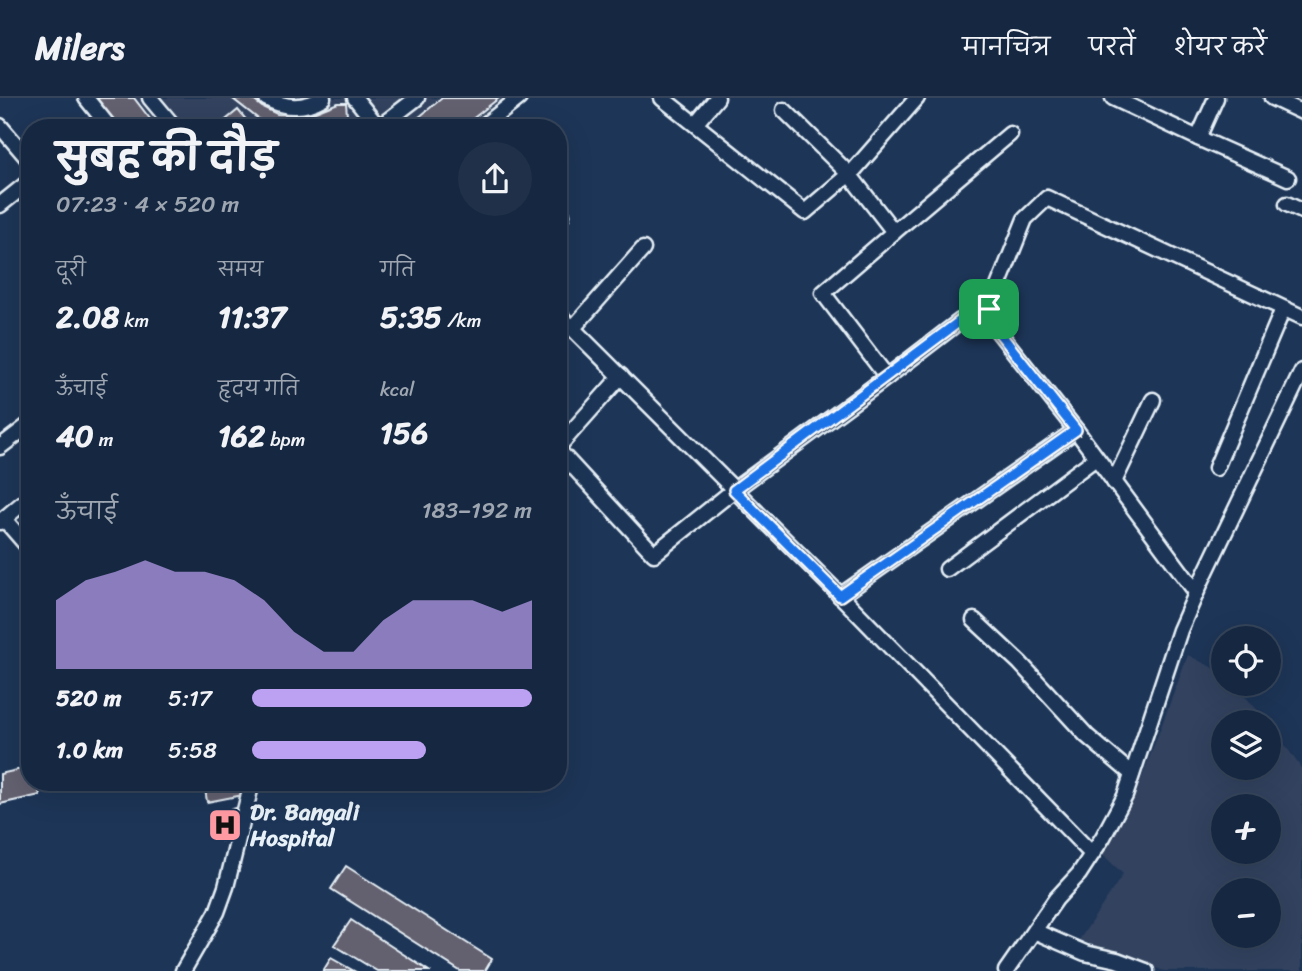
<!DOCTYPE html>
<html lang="hi">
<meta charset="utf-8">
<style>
:root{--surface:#162841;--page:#1f3048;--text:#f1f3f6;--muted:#9ea6b1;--line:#35445a;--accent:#bca0f2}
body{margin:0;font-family:Sriracha,"Playpen Sans Deva",sans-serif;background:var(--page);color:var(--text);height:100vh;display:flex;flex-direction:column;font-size:26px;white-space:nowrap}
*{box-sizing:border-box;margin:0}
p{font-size:23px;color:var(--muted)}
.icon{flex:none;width:38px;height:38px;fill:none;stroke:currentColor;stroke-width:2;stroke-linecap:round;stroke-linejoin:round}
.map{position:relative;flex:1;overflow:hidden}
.side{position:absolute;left:21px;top:21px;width:546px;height:672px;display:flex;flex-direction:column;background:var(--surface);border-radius:28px;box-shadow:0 7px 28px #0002,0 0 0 2px var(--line)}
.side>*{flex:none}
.controls{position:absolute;left:1211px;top:528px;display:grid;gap:14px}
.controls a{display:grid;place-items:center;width:70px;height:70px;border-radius:50%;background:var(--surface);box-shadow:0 7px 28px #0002,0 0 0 2px var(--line);font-size:35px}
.pin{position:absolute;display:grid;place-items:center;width:60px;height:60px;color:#fff;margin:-30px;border-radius:14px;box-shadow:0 4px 10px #0006}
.round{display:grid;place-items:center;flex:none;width:74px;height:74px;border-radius:37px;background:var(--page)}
.head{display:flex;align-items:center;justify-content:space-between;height:119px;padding:0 35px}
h1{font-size:38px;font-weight:700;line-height:52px}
.metrics{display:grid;grid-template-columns:repeat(3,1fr);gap:10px;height:119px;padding:7px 35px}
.metrics div{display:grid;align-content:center}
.metrics b{font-size:30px;font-weight:700}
.metrics small{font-size:19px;font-weight:400}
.metrics p{font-size:19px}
.chart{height:196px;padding:14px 35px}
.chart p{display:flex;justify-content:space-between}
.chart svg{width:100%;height:126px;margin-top:7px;fill:var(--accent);opacity:.7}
ul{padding:0 35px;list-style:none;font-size:23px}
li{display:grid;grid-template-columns:112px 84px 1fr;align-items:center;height:52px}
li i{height:18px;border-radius:9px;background:var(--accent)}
header{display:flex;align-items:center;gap:42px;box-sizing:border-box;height:98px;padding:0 35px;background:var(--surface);border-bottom:2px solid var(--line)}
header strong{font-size:33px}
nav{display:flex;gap:38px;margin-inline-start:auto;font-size:24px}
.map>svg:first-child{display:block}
.built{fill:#32425e;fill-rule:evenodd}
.building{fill:#64616f;stroke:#e8f1f8;stroke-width:2}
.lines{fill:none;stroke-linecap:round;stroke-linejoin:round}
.minor-casing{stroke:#e8f1f8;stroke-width:19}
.minor{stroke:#1d3557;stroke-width:14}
.route-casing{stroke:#fff;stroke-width:14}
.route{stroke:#1a73e8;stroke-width:9}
.labels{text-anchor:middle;stroke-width:6;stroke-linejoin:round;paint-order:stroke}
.poi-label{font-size:23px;font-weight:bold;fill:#e8f1f8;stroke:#1d3557;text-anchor:start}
</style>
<header>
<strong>Milers</strong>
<nav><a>मानचित्र</a><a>परतें</a><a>शेयर करें</a></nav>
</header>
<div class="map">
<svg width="1302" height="873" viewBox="0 0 1302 873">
<rect width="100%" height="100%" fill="#1d3557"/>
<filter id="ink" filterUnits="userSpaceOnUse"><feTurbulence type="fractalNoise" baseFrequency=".0143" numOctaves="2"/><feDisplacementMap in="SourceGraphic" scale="14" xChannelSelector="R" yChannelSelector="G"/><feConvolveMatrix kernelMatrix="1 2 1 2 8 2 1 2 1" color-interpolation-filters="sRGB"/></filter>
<g filter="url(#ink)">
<!-- built -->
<g class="built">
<path d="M 88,0 L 517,0 L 479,30 L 111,30 Z"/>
<path d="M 1188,557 L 1223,575 L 1223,586 L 1234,586 L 1269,625 L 1223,625 L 1223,670 L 1269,670 L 1269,625 L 1302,671 L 1302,873 L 1164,873 L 1079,842 L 1123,776 L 1100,754 L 1133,703 ZM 1223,709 L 1269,709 L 1269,754 L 1223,754 ZM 1223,793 L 1269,793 L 1269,838 L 1223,838 Z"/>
</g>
<!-- building -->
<g class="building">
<path d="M 94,0 L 134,0 L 157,30 L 118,30 Z"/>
<path d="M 251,0 L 262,9 L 277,16 L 308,17 L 338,5 L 346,5 L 347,17 L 300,29 L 278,27 L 261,23 L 233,1 Z"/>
<path d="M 442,0 L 499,0 L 461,30 L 406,30 Z"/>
<path d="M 238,12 L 253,30 L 216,30 Z"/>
<path d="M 30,669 L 30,684 L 37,684 L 40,697 L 0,706 L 0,676 Z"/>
<path d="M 204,684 L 241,684 L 243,697 L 207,704 Z"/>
<path d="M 236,710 L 238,716 L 229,719 L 235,739 L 221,743 L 213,717 Z"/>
<path d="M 346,768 L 492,861 L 485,873 L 460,873 L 331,791 Z"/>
<path d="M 351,822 L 429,873 L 377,873 L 334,847 Z"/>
<path d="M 331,860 L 354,873 L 323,873 Z"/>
</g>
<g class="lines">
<!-- minor casing -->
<g class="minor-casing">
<g id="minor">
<path d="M 86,0 L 110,30"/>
<path d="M 150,0 L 175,30"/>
<path d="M 266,0 C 286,11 304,11 323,0"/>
<path d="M 355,0 L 379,30"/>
<path d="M 662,0 L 805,114 L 854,72 L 917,0"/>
<path d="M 1113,0 L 1198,40 L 1216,0"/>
<path d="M 1272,0 L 1302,14"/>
<path d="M 784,12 L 849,76 L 894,134 L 1010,36"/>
<path d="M 696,25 L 717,0"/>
<path d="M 0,28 L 30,63"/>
<path d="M 378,30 L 417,0"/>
<path d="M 481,30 L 519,0"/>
<path d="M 1198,40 L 1288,80"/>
<path d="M 1287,106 L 1302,113"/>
<path d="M 0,107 L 30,83"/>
<path d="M 558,121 L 562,117"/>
<path d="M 558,216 L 833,490 L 1092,756"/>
<path d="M 573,230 L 643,151"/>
<path d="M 887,279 L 960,223 L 989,211"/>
<path d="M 0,349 L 30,326"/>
<path d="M 558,349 L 621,278"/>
<path d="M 558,352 L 654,456 L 734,392 L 887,279 L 823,195 L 894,134"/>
<path d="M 1216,370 L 1283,211"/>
<path d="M 1114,384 L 1153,302"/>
<path d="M 4,421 L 30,451"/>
<path d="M 0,424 L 30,399"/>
<path d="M 947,471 L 1096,360"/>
<path d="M 1196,494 L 1076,332 L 993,227 L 989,211 L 1025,121 L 1047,100 L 1302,219"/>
<path d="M 840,498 L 1076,332"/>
<path d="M 974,522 L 1020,565 L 1087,638 L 1132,676"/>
<path d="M 1034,833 L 1085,855 L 1117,862 L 1146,873"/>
<path d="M 183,873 L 217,814 L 226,789 L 252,684"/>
<path d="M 1006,873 L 1056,801 L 1079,776 L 1103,739 L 1125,698 L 1180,532 L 1202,482 L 1302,273"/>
</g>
</g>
<!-- minor -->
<use href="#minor" class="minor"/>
</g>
</g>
<g class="lines" filter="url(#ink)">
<!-- route casing -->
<g class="route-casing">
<path id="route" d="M 989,211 L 993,227 L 1076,332 L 840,498 L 734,392 L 960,223 Z"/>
</g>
<!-- route -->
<use href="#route" class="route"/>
</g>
<!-- icons -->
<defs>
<g id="hospital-square" transform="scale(1.75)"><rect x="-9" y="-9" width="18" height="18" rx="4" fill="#ff9aa2" stroke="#1d3557"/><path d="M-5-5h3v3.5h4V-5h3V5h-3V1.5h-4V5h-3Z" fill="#111"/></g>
</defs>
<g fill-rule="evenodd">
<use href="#hospital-square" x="225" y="727"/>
</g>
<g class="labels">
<!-- poi labels -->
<g class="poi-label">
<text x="250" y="722">Dr. Bangali<tspan x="250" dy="26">Hospital</tspan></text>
</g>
</g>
</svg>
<div class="controls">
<a><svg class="icon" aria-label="locate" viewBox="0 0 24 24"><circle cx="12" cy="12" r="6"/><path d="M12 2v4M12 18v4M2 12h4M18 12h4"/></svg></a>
<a><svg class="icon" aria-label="layers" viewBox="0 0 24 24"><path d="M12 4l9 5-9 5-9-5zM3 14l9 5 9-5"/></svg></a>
<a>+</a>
<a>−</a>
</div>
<div class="pin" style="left:989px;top:211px;background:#1e9e55"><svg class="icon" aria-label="arrive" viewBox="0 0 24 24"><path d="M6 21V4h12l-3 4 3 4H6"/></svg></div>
<section class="side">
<div class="head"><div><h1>सुबह की दौड़</h1><p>07:23 · 4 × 520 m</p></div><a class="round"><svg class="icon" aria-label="share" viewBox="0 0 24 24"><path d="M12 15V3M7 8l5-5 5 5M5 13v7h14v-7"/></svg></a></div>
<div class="metrics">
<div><p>दूरी</p><b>2.08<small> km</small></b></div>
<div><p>समय</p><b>11:37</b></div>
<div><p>गति</p><b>5:35<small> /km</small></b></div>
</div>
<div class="metrics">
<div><p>ऊँचाई</p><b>40<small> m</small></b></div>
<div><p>हृदय गति</p><b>162<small> bpm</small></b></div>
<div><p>kcal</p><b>156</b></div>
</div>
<div class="chart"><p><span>ऊँचाई</span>183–192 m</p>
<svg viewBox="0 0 160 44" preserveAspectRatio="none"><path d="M0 44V20L10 13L20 10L30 6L40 10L50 10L60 13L70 20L80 31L90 38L100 38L110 27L120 20L130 20L140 20L150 24L160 20V44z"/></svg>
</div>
<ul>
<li><b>520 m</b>5:17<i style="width:100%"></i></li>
<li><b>1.0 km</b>5:58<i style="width:62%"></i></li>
</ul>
</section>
</div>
